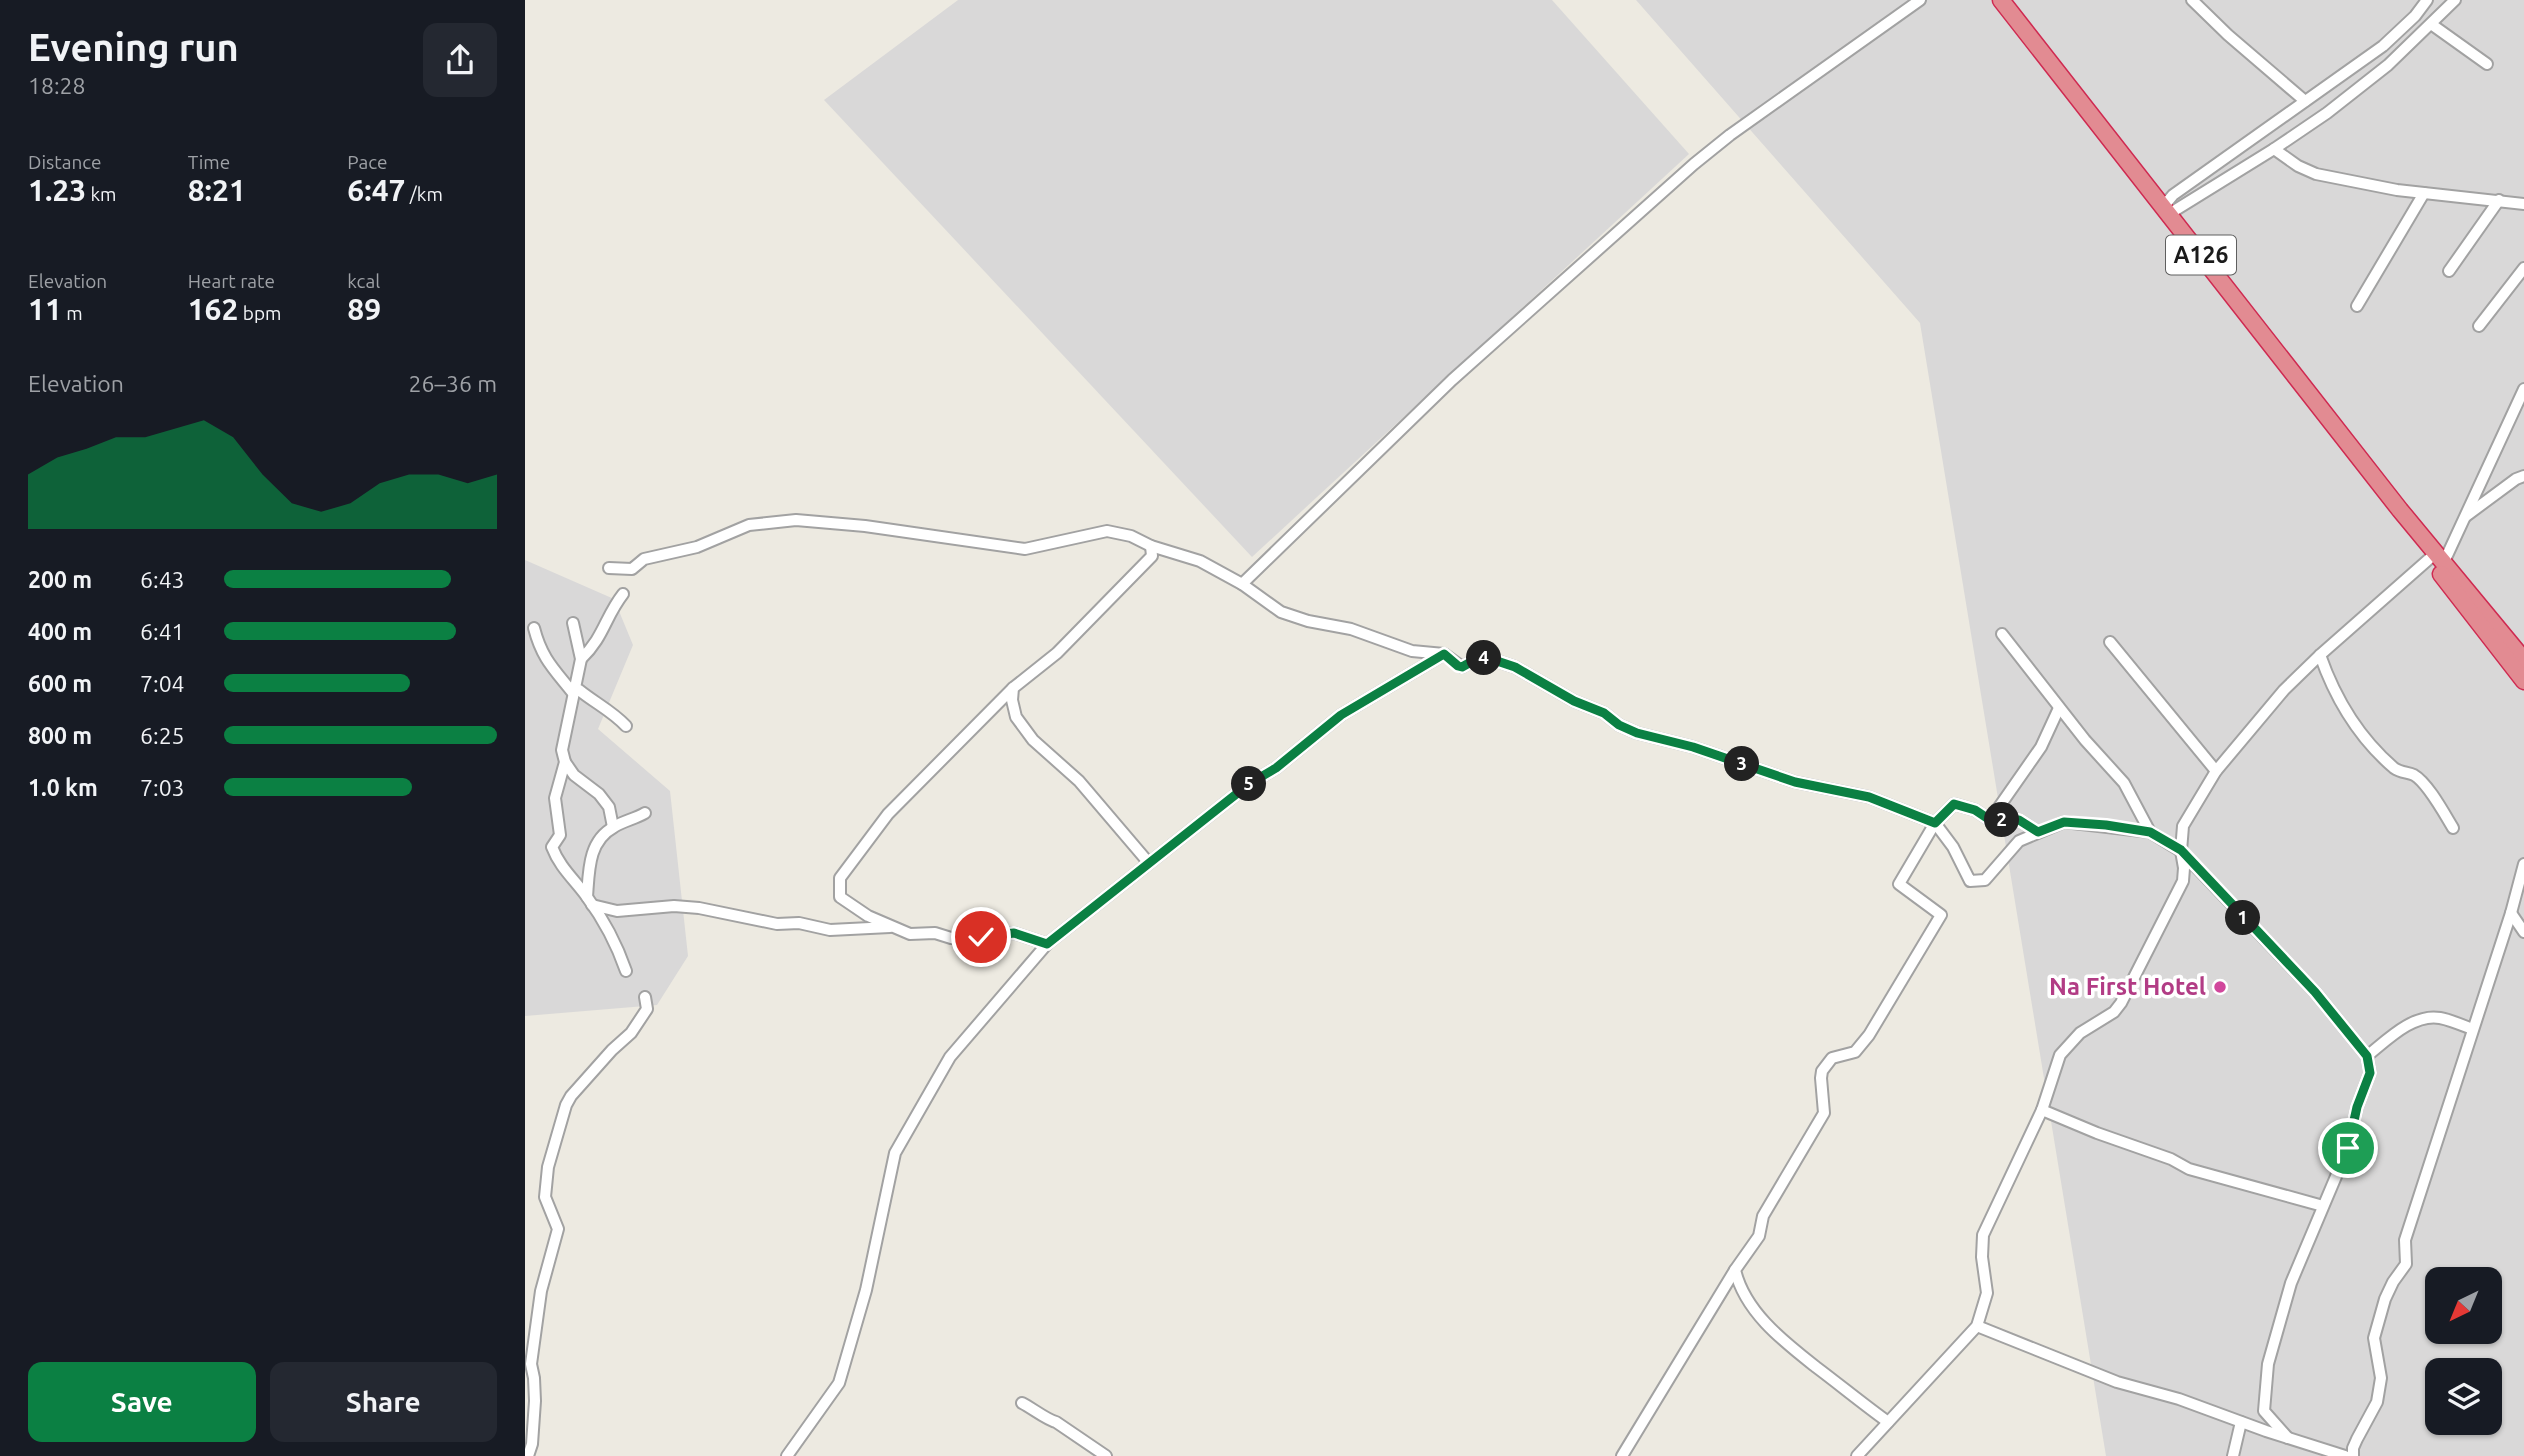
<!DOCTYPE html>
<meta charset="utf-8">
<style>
:root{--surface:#171b24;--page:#242831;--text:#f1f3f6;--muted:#9ea1a6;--accent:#0b8043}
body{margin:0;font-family:Ubuntu,sans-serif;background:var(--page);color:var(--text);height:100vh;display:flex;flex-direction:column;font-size:26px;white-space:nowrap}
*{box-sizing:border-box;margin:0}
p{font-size:23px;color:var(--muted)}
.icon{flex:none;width:38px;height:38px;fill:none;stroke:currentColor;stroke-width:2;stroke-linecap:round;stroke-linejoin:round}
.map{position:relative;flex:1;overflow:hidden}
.drawer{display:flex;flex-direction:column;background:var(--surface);width:525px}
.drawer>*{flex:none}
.needle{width:46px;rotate:223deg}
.controls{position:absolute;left:1900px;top:1267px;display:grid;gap:14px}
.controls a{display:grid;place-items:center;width:77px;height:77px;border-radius:14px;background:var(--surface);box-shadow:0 2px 5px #0004;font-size:35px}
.pin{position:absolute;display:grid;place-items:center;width:60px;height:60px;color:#fff;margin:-30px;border:4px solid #fff;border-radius:50%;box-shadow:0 2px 7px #0007}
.km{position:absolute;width:35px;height:35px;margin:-18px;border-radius:50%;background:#222;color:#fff;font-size:19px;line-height:35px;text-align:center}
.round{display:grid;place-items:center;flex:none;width:74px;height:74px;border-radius:14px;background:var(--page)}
.summary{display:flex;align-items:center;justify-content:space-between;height:119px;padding:0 28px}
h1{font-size:38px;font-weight:700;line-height:52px}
.figures{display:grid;grid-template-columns:repeat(3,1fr);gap:10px;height:119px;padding:7px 28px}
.figures div{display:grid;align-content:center}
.figures b{font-size:30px;font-weight:700}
.figures small{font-size:19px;font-weight:400}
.figures p{font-size:19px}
.chart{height:196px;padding:14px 28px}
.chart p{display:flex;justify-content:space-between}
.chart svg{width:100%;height:126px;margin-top:7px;fill:var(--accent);opacity:.7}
.primary-button{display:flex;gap:14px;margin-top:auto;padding:14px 28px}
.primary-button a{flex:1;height:80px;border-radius:14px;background:var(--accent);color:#fff;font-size:28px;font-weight:700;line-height:80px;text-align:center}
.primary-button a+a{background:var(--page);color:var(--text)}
ul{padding:0 28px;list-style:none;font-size:23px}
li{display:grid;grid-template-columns:112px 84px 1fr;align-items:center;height:52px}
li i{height:18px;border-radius:9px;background:var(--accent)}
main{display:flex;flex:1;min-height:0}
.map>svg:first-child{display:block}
.residential{fill:#d9d8d8;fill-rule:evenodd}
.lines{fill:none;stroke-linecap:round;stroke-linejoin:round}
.minor-casing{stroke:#a2a2a2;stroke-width:14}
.highway-casing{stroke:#cf2a51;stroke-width:19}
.minor{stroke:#fff;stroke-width:10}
.highway{stroke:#e28b92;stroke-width:16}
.route-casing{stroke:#fff;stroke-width:14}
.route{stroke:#0b8043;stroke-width:9}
.hotel-dot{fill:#d1479c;stroke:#fff;stroke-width:2.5}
.labels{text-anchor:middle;stroke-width:7;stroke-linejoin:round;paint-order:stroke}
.shield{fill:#fff;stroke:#5f5f5f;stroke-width:2}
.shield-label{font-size:23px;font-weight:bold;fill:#1b1b1b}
.hotel-label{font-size:24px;font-weight:bold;fill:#b23c85;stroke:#fff;text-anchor:end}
</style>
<main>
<section class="drawer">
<div class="summary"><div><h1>Evening run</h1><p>18:28</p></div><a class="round"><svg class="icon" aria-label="share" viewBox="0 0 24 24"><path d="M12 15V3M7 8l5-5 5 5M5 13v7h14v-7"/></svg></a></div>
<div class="figures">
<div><p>Distance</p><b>1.23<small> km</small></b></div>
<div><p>Time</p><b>8:21</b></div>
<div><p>Pace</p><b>6:47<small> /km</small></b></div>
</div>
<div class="figures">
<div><p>Elevation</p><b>11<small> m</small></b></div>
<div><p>Heart rate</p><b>162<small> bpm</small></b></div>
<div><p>kcal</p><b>89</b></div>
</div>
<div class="chart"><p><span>Elevation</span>26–36 m</p>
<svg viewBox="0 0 160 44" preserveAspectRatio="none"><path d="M0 44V25L10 19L20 16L30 12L40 12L50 9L60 6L70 12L80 25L90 35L100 38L110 35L120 28L130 25L140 25L150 28L160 25V44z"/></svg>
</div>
<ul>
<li><b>200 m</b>6:43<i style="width:83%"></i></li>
<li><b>400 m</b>6:41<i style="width:85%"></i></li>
<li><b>600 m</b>7:04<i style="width:68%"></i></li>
<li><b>800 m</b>6:25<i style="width:100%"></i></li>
<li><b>1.0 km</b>7:03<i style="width:69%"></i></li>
</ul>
<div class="primary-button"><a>Save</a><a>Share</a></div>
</section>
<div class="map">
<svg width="1999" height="1456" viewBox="0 0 1999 1456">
<rect width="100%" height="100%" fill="#edeae1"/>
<!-- residential -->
<g class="residential">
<path d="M 433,0 L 1027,0 L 1164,154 L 727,557 L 299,100 Z"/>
<path d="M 1111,0 L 1999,0 L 1999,1456 L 1581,1456 L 1395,323 ZM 1913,1279 L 1965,1279 L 1965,1332 L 1913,1332 ZM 1913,1370 L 1965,1370 L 1965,1423 L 1913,1423 Z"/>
<path d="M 0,560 L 89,599 L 108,645 L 73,729 L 145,791 L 163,956 L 132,1005 L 0,1016 Z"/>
</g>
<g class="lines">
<!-- minor casing -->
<g class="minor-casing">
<g id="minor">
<path d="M 1667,0 L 1703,35 L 1780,101"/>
<path d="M 1906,24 L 1962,64"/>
<path d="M 1749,149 L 1802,113 L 1863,65 L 1930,0"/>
<path d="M 1638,207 L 1648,195 L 1858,46 L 1890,16 L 1902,0"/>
<path d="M 1644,214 L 1749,149 L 1773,166 L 1791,174 L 1872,190 L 1999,204"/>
<path d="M 1924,271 L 1974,200"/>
<path d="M 1832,306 L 1899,193"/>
<path d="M 1954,326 L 1999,268"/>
<path d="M 1941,516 L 1991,479 L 1999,476"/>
<path d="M 1919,562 L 1999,389"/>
<path d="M 84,568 L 107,569 L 119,559 L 172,547 L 224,525 L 271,520 L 340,526 L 500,549 L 582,531 L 606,536 L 626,546 L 675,561 L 717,584 L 927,380 L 1169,164 L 1205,135 L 1395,0"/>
<path d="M 717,584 L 756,612 L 783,621 L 826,629 L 887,651 L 919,654 L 937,667 L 953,658 L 963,658 L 990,667 L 1049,701 L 1079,713 L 1094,725 L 1112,733 L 1168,747 L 1270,782 L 1344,797 L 1410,823 L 1428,847 L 1445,881 L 1460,880 L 1494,841 L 1539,822 L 1625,832 L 1656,851 L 1790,992 L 1842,1056 L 1845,1073 L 1832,1107 L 1823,1148 L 1766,1283 L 1743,1364 L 1739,1411 L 1763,1438"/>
<path d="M 48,623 L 56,659 L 37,750 L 40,762 L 30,798 L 35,835 L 27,847 C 35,868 50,880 62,897 C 79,920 92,945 101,971"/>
<path d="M 9,628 C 17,659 29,669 48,693 L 54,690 C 70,703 87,711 101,726"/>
<path d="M 1477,634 L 1560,740 L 1599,783 L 1625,832"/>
<path d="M 1585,642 L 1691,771"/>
<path d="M 1795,655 C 1810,698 1834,738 1869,768 C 1876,773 1883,772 1889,775 C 1903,783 1920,815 1928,828"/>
<path d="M 56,659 C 79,637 80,617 98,594"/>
<path d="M 488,688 L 363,814 L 315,878 L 315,897 L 343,916 L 385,934 L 410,933 L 426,938 L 489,933 L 522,944"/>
<path d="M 40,762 L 49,775 L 74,794 L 84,807 L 88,827"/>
<path d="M 1465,820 L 1516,747 L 1534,708"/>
<path d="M 623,862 L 554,781 L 508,740 L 491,717 L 487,700 L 488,688 L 532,653 L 627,556 L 626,546"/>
<path d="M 62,897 C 64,871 63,841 89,827 C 98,821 110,819 120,813"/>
<path d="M 67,905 L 92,911 L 149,906 L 174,908 L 252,924 L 274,923 L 305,930 L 365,927"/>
<path d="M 1986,913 L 1999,932"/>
<path d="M 1842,1056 C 1861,1041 1888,1013 1915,1018 C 1926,1020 1937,1025 1947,1029"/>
<path d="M 1517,1110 L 1572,1133 L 1646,1159 L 1664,1169 L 1798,1206"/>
<path d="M 1452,1326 L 1592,1382 L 1654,1399 L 1741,1431 L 1820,1456"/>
<path d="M 497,1403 C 507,1408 522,1420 531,1422 L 581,1456"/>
<path d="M 1363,1422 C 1338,1404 1315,1385 1291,1367 C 1258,1341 1220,1312 1210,1270 L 1234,1236 L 1238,1216 L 1299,1113 L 1296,1078 L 1297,1071 L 1307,1058 L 1330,1052 L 1344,1035 L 1416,915 L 1374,884 L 1410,823 L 1429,804 L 1450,810 L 1465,820 L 1494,820 L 1513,832"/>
<path d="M 3,1456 L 7,1444 L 10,1401 L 9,1378 L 6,1364 L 16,1291 L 33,1229 L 20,1197 L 23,1167 L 41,1105 L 46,1096 L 87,1050 L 106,1033 L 122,1009 L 120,997"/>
<path d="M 262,1456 L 314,1383 L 341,1290 L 370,1153 L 425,1057 L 522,944 L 724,784 L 751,768 L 816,715 L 919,654"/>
<path d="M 1097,1456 L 1210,1270"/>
<path d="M 1332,1456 L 1452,1326 L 1462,1293 L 1457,1257 L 1458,1235 L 1517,1110 L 1535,1055 L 1555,1033 L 1589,1012 L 1596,1003 L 1658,881 L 1659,868 L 1656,851 L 1658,826 L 1691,771 L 1759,690 L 1795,655 L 1904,559"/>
<path d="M 1708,1456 L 1716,1422"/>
<path d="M 1828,1456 L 1828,1448 L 1832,1439 L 1852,1402 L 1856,1378 L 1849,1338 L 1860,1299 L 1868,1282 L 1881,1264 L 1880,1240 L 1986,913 L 1999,864"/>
</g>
</g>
<!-- highway casing -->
<g class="highway-casing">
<g id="highway">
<path d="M 1476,0 L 1875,510 L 1999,660"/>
<path d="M 1916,574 L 1999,681"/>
</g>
</g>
<!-- minor -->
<use href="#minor" class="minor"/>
<!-- highway -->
<use href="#highway" class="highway"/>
</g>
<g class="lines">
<!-- route casing -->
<g class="route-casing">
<path id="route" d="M 456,937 L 489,933 L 522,944 L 724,784 L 751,768 L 816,715 L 919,654 L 933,666 L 937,667 L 953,658 L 963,658 L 990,667 L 1049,701 L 1079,713 L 1094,725 L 1112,733 L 1168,747 L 1270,782 L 1344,797 L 1410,823 L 1429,804 L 1450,810 L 1465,820 L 1494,820 L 1513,832 L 1539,822 L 1581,825 L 1625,832 L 1656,850 L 1790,992 L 1842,1056 L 1845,1073 L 1832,1107 L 1823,1148"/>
</g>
<!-- route -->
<use href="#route" class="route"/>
</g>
<!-- markers -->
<circle class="hotel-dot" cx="1695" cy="987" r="7"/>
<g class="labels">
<!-- shield labels -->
<rect class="shield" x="1641" y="235.5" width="70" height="39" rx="5"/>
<g class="shield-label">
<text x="1676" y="263">A126</text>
</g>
<!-- hotel labels -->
<g class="hotel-label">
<text x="1681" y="995">Na First Hotel</text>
</g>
</g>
</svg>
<div class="controls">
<a><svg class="needle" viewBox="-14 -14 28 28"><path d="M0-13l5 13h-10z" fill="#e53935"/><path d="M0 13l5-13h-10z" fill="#9ea1a6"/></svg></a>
<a><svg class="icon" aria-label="layers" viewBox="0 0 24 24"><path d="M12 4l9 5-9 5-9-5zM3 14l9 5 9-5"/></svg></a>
</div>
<div class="pin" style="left:1823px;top:1148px;background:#1e9e55"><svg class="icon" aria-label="arrive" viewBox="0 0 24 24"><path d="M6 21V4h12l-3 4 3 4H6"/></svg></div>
<div class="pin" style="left:456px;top:937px;background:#d93025"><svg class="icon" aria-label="check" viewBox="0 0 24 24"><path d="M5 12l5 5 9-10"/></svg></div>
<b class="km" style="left:1718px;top:918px">1</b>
<b class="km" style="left:1477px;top:820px">2</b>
<b class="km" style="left:1217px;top:764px">3</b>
<b class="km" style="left:959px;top:658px">4</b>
<b class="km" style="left:724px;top:784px">5</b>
</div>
</main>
